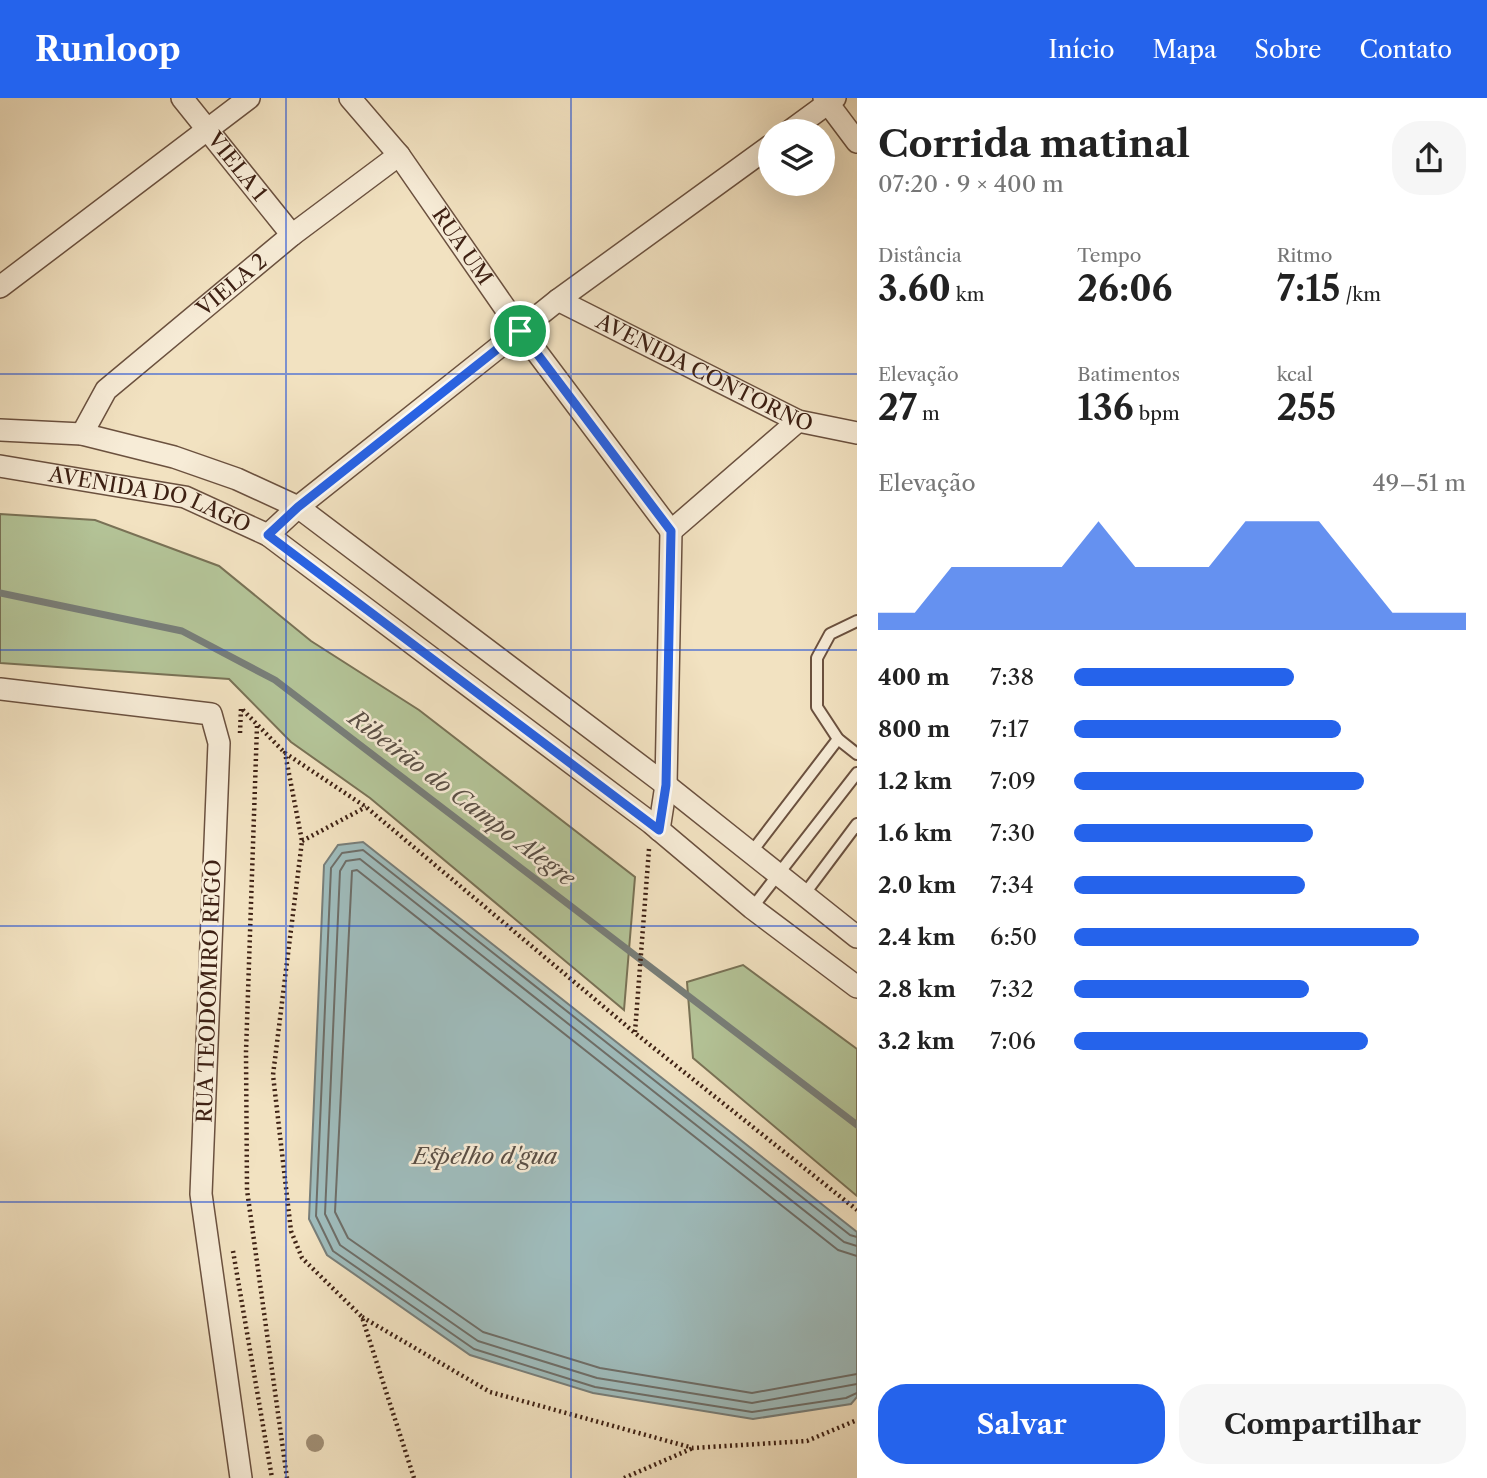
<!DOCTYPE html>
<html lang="pt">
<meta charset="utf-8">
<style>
:root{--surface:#fff;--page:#f6f6f6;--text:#222;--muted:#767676;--accent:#2563eb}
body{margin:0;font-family:"Libre Caslon Text",serif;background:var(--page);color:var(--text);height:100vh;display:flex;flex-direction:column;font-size:26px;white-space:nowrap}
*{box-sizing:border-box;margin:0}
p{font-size:23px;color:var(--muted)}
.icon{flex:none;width:38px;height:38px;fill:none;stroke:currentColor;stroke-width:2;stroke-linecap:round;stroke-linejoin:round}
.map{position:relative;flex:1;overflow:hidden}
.drawer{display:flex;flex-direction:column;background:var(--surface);width:630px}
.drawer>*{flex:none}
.tools{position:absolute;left:758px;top:21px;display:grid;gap:14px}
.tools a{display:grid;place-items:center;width:77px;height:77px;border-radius:50%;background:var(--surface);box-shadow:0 7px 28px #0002;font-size:35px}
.pin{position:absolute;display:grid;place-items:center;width:60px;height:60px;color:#fff;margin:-30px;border:4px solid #fff;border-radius:50%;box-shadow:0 2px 7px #0007}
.round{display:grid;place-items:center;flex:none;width:74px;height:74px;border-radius:28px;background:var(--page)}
.overview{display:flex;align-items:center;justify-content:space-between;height:119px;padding:0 21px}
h1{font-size:38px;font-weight:700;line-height:52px}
.figures{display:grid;grid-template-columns:repeat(3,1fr);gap:10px;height:119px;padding:7px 21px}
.figures div{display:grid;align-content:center}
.figures b{font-size:35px;font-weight:700}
.figures small{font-size:19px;font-weight:400}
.figures p{font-size:19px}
.chart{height:196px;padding:14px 21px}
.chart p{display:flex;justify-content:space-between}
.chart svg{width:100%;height:126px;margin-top:7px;fill:var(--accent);opacity:.7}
.primary-button{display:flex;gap:14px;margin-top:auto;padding:14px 21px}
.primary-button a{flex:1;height:80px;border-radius:28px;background:var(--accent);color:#fff;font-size:28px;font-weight:700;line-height:80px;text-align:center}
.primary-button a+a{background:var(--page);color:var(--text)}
ul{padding:0 21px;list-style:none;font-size:23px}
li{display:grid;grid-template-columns:112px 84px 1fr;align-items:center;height:52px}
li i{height:18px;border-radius:9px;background:var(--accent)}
header{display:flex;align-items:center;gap:42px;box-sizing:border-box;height:98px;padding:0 35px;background:var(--accent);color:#fff}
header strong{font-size:33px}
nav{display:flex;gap:38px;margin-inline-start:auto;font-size:24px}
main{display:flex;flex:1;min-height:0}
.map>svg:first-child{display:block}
.green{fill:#b4c498;stroke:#797256;stroke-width:2}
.water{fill:#9fbcbc;stroke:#787e79;stroke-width:2}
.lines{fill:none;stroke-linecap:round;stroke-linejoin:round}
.shore{stroke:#6e6e68;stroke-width:2}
.stream{stroke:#787e79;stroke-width:7}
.service-casing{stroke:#6b513f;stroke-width:14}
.minor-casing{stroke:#6b513f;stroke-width:24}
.path{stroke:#3e2114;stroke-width:4.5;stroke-dasharray:2 3.5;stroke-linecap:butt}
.service{stroke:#f7ecd7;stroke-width:10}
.minor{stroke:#f7ecd7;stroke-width:21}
.tree{fill:#a08e74}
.route-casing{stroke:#fff;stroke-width:14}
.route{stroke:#2563eb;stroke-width:9}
.grid{fill:none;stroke:#1d4ed8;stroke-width:2;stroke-opacity:0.55}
.labels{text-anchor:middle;stroke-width:5;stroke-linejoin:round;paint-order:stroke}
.street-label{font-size:21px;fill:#3e2114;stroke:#f7ecd7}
.water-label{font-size:23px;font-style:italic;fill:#5b5046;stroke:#f7ecd7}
</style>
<header>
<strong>Runloop</strong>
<nav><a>Início</a><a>Mapa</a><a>Sobre</a><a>Contato</a></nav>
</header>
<main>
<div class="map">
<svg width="857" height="1380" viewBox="0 0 857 1380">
<rect width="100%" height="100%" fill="#f2e2c1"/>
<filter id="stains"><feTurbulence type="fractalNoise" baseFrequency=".00286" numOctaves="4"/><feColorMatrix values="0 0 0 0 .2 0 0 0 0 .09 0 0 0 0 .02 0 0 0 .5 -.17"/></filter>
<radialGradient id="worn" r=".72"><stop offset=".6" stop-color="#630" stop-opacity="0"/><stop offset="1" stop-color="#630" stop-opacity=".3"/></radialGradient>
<!-- green -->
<g class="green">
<path d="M 0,416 L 95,422 L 219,468 L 311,543 L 419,612 L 635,779 L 624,912 L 370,700 L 291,644 L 229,581 L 0,565 Z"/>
<path d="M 743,867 L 857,951 L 857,1098 L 693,960 L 687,884 Z"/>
</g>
<!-- water -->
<path class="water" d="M 363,744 L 857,1134 L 857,1299 L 851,1306 L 753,1321 L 593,1295 L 470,1257 L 327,1157 L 309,1121 L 324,767 L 338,747 Z"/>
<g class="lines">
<!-- shore -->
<g class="shore">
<path d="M 857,1139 L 850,1137 L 363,752 L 342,755 L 331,770 L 316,1118 L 333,1153 L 474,1251 L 595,1289 L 752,1314 L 846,1300 L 857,1295"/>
<path d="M 857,1148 L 844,1144 L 360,761 L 346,763 L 340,773 L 325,1116 L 340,1147 L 478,1243 L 597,1280 L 752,1305 L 857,1286"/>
<path d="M 857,1158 L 838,1152 L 357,772 L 352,773 L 335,1114 L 348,1140 L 483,1234 L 600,1270 L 752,1295 L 857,1276"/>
</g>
<!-- stream -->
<path class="stream" d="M 0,495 L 182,533 L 275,582 L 857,1027"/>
<!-- service casing -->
<g class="service-casing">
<g id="service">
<path d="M 857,523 L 830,536 L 817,560 L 817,609 L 838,641 L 857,656"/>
<path d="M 750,756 L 838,641"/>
<path d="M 803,798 L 857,726"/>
<path d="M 752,810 L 857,675"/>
</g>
</g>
<!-- minor casing -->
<g class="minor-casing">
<g id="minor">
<path id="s1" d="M 182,0 L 292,137"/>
<path id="s2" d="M 350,0 L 399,57 L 521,233 L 671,433"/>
<path d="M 824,0 L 857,44"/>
<path d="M 790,33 L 835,0"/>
<path d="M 0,189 L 249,0"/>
<path id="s3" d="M 558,202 L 798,323 L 857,335"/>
<path d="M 0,332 L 82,336 L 174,359 L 237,381 L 298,409 L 666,687 L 857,839"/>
<path id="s4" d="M 82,336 L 106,292 L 292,137 L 399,57"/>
<path id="s5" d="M 0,368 L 185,399 L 268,437 L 651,725 L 752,810 L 857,889"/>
<path d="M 671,433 L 798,323"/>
<path d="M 268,437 L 298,409 L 558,202 L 770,48"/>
<path d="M 0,591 L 211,616 L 219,645 L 201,1096 L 241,1380"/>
<path d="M 659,732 L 666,687 L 671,433"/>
</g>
</g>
<!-- path -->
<g class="path">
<path d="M 257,628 L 246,954 L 247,1092 L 287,1380"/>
<path d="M 240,635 L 241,610 L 285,655"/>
<path d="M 302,743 L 366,709"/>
<path d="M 635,934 L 649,751"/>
<path d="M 233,1153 L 272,1380"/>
<path d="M 362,1219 L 490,1294 L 693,1350 L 807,1343 L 857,1322"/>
<path d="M 414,1380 L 362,1219 L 302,1160 L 291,1133 L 273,977 L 302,743 L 285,655 L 366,709 L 635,935 L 857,1112"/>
<path d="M 624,1380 L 693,1350"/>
</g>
<!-- service -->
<use href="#service" class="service"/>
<!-- minor -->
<use href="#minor" class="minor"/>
</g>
<!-- trees -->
<circle class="tree" cx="315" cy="1345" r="9"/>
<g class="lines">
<!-- route casing -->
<g class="route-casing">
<path id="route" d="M 520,233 L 671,433 L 666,687 L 659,732 L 268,437 L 298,409 Z"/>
</g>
<!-- route -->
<use href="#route" class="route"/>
</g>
<!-- grid -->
<path class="grid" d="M 286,0 L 286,1380M 571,0 L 571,1380M 0,276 L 857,276M 0,552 L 857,552M 0,828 L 857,828M 0,1104 L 857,1104"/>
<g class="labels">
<!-- street labels -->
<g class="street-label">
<text dy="7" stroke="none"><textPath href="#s1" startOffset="88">VIELA 1</textPath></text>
<text dy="7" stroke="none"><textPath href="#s2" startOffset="186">RUA UM</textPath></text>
<text dy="7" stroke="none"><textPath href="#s4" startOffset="214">VIELA 2</textPath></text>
<text dy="7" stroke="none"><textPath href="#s3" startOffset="164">AVENIDA CONTORNO</textPath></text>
<text dy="7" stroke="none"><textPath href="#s5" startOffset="154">AVENIDA DO LAGO</textPath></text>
<text transform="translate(209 893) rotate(-88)" y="7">RUA TEODOMIRO REGO</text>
</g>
<!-- water labels -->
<g class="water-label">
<text transform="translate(462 700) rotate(37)" y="8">Ribeirão do Campo Alegre</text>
<text x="485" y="1066">Espelho d'gua</text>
</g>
</g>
<rect width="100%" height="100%" filter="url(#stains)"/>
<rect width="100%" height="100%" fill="url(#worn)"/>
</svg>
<div class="tools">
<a><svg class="icon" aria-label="layers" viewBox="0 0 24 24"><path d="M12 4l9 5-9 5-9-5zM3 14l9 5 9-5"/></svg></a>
</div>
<div class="pin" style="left:520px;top:233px;background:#1e9e55"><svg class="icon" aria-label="arrive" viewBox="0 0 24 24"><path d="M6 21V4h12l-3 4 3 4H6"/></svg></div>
</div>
<section class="drawer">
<div class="overview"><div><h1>Corrida matinal</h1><p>07:20 · 9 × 400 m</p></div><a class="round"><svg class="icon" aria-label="share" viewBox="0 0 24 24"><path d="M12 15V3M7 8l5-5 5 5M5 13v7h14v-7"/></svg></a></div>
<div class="figures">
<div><p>Distância</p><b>3.60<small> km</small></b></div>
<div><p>Tempo</p><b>26:06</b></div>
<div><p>Ritmo</p><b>7:15<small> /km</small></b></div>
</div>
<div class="figures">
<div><p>Elevação</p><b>27<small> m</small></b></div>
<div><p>Batimentos</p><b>136<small> bpm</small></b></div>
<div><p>kcal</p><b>255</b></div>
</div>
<div class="chart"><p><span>Elevação</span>49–51 m</p>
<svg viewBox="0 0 160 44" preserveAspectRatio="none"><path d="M0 44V38L10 38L20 22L30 22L40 22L50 22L60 6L70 22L80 22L90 22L100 6L110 6L120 6L130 22L140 38L150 38L160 38V44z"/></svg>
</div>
<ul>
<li><b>400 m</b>7:38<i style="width:56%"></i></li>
<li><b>800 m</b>7:17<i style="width:68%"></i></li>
<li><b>1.2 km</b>7:09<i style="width:74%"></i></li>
<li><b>1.6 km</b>7:30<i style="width:61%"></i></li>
<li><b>2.0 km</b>7:34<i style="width:59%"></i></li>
<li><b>2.4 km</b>6:50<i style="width:88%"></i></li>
<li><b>2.8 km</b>7:32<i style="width:60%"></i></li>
<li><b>3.2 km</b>7:06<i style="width:75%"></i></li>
</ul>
<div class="primary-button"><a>Salvar</a><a>Compartilhar</a></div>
</section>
</main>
